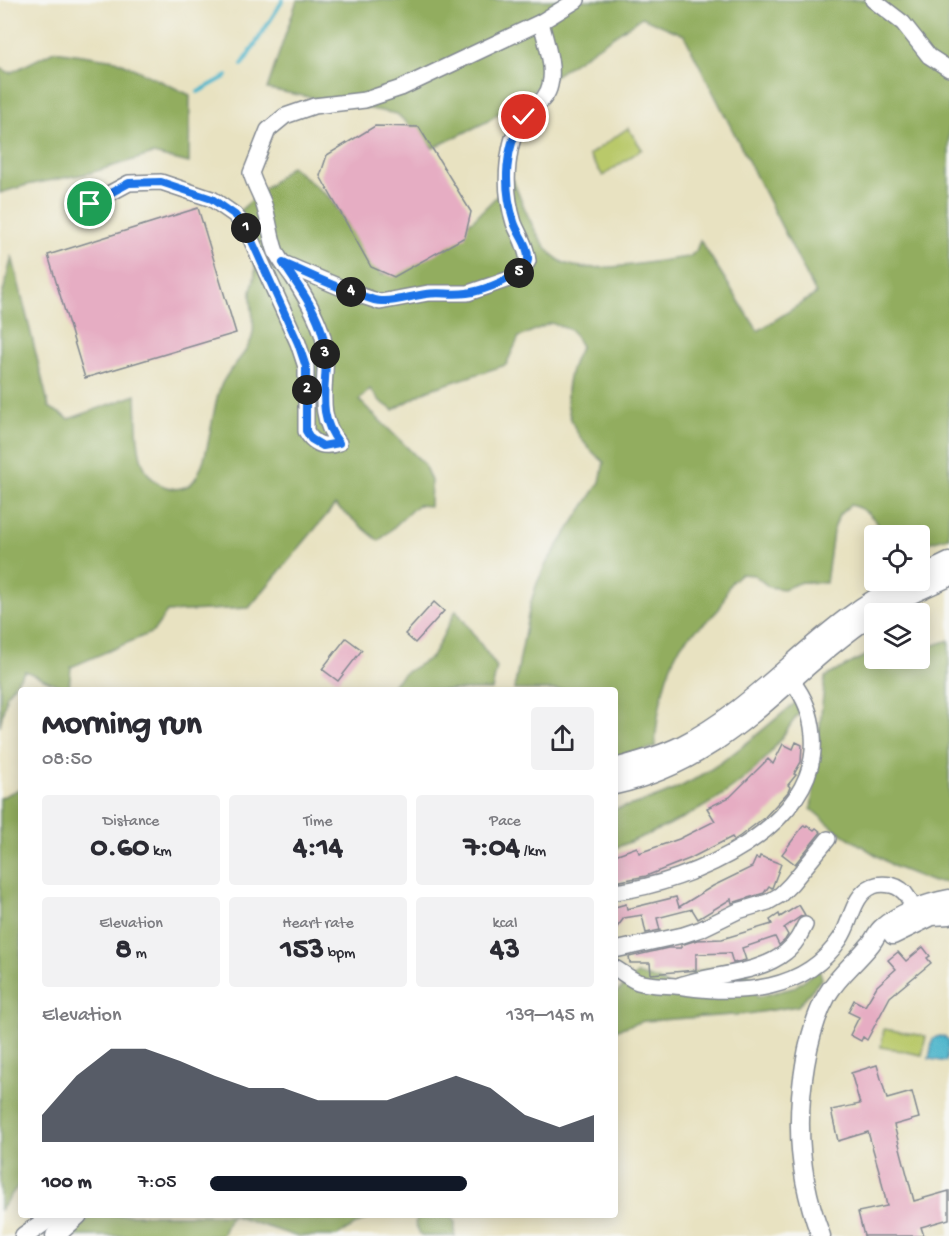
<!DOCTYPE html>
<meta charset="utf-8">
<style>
:root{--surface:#fff;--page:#f2f2f3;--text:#2b2b33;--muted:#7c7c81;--accent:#111827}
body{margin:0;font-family:"Gochi Hand",sans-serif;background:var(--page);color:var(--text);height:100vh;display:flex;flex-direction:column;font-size:22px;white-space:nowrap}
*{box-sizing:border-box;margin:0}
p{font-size:20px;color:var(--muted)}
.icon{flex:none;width:33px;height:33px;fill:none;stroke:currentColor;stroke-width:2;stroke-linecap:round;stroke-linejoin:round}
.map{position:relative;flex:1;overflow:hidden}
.details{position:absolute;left:18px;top:687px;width:600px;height:531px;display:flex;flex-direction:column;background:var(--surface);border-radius:6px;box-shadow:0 3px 15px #0003}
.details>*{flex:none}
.buttons{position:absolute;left:864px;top:525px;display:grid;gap:12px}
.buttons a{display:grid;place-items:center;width:66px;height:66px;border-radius:6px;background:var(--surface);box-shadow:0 3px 15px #0003;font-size:30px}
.pin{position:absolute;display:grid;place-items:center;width:51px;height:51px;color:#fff;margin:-26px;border:3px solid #fff;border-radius:50%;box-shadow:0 2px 6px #0007}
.km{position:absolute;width:30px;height:30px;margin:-15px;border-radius:50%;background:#222;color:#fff;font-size:16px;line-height:30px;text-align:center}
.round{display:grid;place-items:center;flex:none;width:63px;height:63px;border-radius:6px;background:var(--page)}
.summary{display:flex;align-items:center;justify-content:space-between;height:102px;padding:0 24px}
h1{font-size:33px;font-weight:700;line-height:45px}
.metrics{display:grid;grid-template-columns:repeat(3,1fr);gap:9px;height:102px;padding:6px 24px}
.metrics div{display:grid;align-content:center;border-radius:6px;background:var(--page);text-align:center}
.metrics b{font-size:30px;font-weight:700}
.metrics small{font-size:16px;font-weight:400}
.metrics p{font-size:16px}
.chart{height:168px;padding:12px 24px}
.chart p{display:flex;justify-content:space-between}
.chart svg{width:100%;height:108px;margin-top:6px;fill:var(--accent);opacity:.7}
ul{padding:0 24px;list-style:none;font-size:20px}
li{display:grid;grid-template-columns:96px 72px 1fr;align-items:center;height:45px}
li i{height:15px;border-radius:8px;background:var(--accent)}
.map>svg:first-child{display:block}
.green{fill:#b9c96b;stroke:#6a7c64;stroke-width:1.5}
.forest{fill:#92ad5f;stroke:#566e5e;stroke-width:1.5}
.water{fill:#4db5cb;stroke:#347294;stroke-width:1.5}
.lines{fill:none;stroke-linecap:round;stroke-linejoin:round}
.stream{stroke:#4db5cb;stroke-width:4}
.building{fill:#e6adc3}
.minor-casing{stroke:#828890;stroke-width:18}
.major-casing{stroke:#828890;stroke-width:21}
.minor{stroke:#fff;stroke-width:15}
.major{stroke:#fff;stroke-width:18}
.route-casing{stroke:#fff;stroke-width:12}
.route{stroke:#1a73e8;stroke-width:8}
</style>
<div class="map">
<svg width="949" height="1236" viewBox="0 0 949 1236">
<rect width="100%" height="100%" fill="#f6f6f2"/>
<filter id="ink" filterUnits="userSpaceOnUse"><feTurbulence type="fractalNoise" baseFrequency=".0167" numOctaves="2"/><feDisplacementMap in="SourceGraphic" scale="12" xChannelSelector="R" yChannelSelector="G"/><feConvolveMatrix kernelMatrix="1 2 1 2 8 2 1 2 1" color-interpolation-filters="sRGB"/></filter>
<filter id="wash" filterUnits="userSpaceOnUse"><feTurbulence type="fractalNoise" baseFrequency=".008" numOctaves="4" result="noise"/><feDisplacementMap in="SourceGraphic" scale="24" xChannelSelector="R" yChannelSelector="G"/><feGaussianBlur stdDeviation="1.35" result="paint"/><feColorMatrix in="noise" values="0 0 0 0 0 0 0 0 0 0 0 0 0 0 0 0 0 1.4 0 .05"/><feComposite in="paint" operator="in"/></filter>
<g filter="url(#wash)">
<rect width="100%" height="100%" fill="#e8e2c1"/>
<!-- green -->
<g class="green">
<path d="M 628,128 L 642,149 L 603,176 L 589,155 Z"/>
<path d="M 884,1029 L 926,1036 L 922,1055 L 881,1047 Z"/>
</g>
<!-- forest -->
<g class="forest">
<path d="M 297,0 L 949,0 L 949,537 L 920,545 L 920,536 L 885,535 C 876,520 868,509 850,505 L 839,515 L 833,532 L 826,583 L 801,582 L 784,589 L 769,587 L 754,575 L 740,574 C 736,578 730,582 728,588 C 724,595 724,603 719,609 C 710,620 699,627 688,637 C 665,660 657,715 655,747 L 615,760 L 615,690 L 514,690 L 530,605 L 537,583 L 547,562 L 600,482 L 604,462 C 563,430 557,391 581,346 L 571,330 L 551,323 L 519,337 L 506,365 L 428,390 L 393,410 L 380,401 L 370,389 L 359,400 L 424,464 L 431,481 L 430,506 L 418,505 L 415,507 L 379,541 L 335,505 L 249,608 L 167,612 L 153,632 L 71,667 L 69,690 L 25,671 L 7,694 L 0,726 L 0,304 L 12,256 L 49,407 L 69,419 L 136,395 C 138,425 131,481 171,488 C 179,490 190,487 195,479 C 210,456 211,414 220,388 C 227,368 249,355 253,333 C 255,320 250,306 251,292 C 252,284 257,274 255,265 C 253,252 241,228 236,214 L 291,166 L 330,198 L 382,275 L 473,220 L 513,180 C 522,203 539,249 562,262 C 588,276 658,260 689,257 L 696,251 L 700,240 L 758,331 L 816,294 L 684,35 L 642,17 L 486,122 L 433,148 L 397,114 L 267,89 Z"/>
<path d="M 54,51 L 116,60 L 190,95 L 189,163 L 153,154 L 90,173 L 27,185 L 0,193 L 0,68 L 10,73 Z"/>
<path d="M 456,610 L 497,667 L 492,690 L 388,690 L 403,674 L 432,657 Z"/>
<path d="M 949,640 L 949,882 L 933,882 L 895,867 L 836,830 L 811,809 L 825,677 L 874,651 L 874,658 L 920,658 L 920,647 L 929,647 Z"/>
<path d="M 796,702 L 802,709 C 790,725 779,743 766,758 C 727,801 668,827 615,848 L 615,809 C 694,793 737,751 796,702 Z"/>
<path d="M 21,788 L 21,1182 L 0,1210 L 0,798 Z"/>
<path d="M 738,962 L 753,979 L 757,997 L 793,988 L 819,969 L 822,978 L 798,1006 L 748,1014 L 644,1021 L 615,1030 L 615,994 L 637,974 L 658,980 L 687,997 L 696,998 L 706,984 L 690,973 Z"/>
<path d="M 93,1215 L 373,1215 L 337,1236 L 295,1236 L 231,1215 L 222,1236 L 71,1236 Z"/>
<path d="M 419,1215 L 449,1215 L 455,1222 L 455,1236 L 421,1236 L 415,1223 Z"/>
</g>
<!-- water -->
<path class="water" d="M 940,1036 L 945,1037 L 949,1041 L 946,1062 L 929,1059 L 933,1038 Z"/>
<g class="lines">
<!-- stream -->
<g class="stream">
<path d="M 242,65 L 283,0"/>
<path d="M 198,92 L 227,76"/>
</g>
</g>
<g id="blocks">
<!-- building -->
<g class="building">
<path d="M 375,126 L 419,127 L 471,212 L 465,237 L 394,277 L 371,267 L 320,176 L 327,155 Z"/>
<path d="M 198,208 L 236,333 L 85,378 L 48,255 Z"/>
<path d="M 434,602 L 444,611 L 415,643 L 405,634 Z"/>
<path d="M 346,638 L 362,650 L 338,681 L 322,669 Z"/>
<path d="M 796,742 L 802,745 L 801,762 L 794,774 L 796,775 L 788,785 L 790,787 L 788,792 L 765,817 L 740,836 L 734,840 L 732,837 L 689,859 L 646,876 L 615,882 L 615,855 L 637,847 L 639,853 L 679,839 L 715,821 L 707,808 L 730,797 L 768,759 L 773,764 L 783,744 L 793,749 Z"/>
<path d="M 804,825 L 806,827 L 807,825 L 814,830 L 816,828 L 821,832 L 795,864 L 782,854 Z"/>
<path d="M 760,856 L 781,864 L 772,888 L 769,886 L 764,893 L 732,903 L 731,899 L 698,919 L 692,909 L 657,918 L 660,930 L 646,933 L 642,915 L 624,918 L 615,930 L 615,907 L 626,904 L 627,909 L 676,897 L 679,907 L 713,886 L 752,867 L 756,858 L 759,859 Z"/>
<path d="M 799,905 L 805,915 L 800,917 L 784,928 L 788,935 L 785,940 L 779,945 L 775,937 L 742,948 L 746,960 L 733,963 L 730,953 L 696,954 L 696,970 L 651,974 L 650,963 L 630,963 L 629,957 L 668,948 L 681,948 L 681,945 L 697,940 L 722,939 L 772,924 L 770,920 L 779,914 L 780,917 Z"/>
<path d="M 923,947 L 930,956 L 927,958 L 931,963 L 890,997 L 867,1040 L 863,1037 L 861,1041 L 850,1035 L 859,1017 L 848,1012 L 854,1000 L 865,1006 L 877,986 L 896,969 L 888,960 L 898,952 L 906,961 Z"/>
<path d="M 877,1065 L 887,1099 L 912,1092 L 919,1118 L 894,1125 L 914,1201 L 949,1191 L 949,1219 L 921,1227 L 924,1236 L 864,1236 L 858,1212 L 887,1206 L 880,1174 L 868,1132 L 838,1141 L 831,1110 L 860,1104 L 851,1073 Z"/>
</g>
</g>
</g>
<g filter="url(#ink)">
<use href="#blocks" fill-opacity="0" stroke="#828890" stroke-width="1.5"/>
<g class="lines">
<!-- minor casing -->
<g class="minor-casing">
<g id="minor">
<path d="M 873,0 L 903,23 L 929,56 L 949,69"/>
<path d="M 90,204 L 129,183 L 161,182 L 212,199 L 235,215 L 246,228 L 298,343 L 306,367 L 306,431 C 314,445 325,448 339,443 C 311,409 332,376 323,337 C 317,316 305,296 294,279 C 288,270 280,261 276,252 C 270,236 269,218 263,202 C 259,192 254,183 251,173 L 268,130 L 285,116 L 314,106 L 365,100 L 401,88 L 541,22 L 577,0"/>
<path d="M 283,263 L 356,294 L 380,302 L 428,293 L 468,293 L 512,278 L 521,272 L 528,261 C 526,245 520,237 514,223 C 508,204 506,183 508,164 C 510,147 513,130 525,117 C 534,106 547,100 550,85 C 555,66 545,40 541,22"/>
<path d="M 615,892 C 690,883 821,827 813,735 C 811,713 805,698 792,681"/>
<path d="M 615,950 L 683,935 L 701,929 L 738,911 L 768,902 L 780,895 L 791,884 L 828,839"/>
<path d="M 615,968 C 622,972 630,979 638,982 C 652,986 670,985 684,987 C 741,995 805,992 840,939 C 852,922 852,895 873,886 C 878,884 885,884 891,885 C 908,889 913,904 913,920"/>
<path d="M 680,985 C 713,973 758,975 786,952 C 795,945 800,935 805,925"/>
</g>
</g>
<!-- major casing -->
<g class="major-casing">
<g id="major">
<path d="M 920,576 L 949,562"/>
<path d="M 875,614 L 894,602 L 949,577"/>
<path d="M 615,768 C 637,762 660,756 680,746 C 766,703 819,622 909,580"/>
<path d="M 615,785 C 731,759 782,676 874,614"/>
<path d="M 893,935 L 932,916 L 949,915"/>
<path d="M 24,1236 L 54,1215"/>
<path d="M 55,1236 L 78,1215"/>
<path d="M 821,1236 C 799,1180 795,1124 805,1065 C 809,1040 815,1017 827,995 C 838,976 855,963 869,946 C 874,941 877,932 882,928 C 899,913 927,903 949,899"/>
</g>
</g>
<!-- minor -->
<use href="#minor" class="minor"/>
<!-- major -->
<use href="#major" class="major"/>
</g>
</g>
<g class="lines" filter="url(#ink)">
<!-- route casing -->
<g class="route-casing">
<path id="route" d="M 90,204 L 129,183 L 161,182 L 212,199 L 235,215 L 246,228 L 298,343 L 306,367 L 306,431 L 311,439 L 323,446 L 339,443 C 311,408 333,376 323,336 C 316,309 298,286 283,263 C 309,274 336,288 363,296 C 368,298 375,301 381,301 C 395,302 411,296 426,294 C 439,292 453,295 467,293 C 481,291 526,276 528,260 C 529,245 518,235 514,222 C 503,187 504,147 524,117"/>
</g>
<!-- route -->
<use href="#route" class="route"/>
</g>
</svg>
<div class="buttons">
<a><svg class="icon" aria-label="locate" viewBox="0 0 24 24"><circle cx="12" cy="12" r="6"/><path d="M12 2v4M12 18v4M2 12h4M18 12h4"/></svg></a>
<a><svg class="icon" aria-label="layers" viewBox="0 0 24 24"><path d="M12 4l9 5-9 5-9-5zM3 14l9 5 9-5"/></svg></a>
</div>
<div class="pin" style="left:90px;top:204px;background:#1e9e55"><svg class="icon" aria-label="arrive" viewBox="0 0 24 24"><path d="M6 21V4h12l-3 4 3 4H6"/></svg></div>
<div class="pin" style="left:524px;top:117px;background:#d93025"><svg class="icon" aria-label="check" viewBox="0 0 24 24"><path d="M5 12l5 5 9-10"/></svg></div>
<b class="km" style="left:246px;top:228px">1</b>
<b class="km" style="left:307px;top:390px">2</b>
<b class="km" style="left:325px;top:354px">3</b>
<b class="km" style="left:351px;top:292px">4</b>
<b class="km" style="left:519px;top:273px">5</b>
<section class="details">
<div class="summary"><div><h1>Morning run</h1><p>08:50</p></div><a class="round"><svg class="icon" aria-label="share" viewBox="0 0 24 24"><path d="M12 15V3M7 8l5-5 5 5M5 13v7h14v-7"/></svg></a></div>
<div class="metrics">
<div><p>Distance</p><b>0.60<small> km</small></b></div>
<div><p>Time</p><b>4:14</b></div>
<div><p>Pace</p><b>7:04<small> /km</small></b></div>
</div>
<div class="metrics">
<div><p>Elevation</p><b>8<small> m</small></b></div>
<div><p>Heart rate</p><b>153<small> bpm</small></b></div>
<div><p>kcal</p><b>43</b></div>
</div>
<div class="chart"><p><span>Elevation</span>139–145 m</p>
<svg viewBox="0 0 160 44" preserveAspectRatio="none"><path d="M0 44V33L10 17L20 6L30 6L40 11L50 17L60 22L70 22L80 27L90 27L100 27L110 22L120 17L130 22L140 33L150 38L160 33V44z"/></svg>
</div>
<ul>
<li><b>100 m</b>7:05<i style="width:67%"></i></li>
</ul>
</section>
</div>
